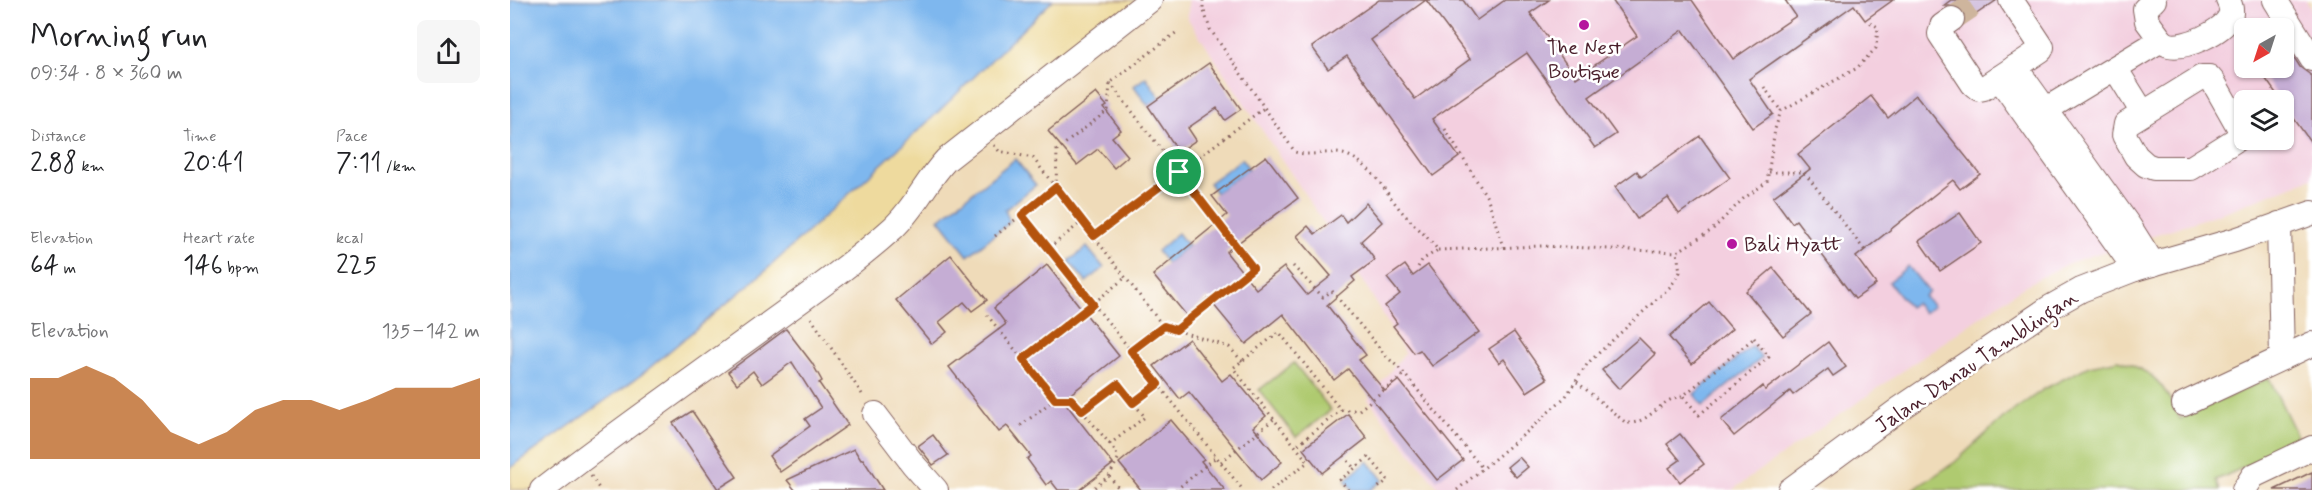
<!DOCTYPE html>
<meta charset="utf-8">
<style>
:root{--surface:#fff;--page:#f6f6f6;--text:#202124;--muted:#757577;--accent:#b45309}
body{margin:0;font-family:Mynerve,sans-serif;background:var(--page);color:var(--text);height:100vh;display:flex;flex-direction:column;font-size:22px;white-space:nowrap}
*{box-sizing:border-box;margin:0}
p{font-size:20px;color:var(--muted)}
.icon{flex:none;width:33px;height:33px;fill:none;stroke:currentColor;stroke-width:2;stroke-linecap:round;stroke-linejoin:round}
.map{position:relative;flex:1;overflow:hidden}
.side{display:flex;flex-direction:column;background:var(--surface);width:510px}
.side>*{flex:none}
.needle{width:39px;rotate:219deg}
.controls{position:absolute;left:1724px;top:18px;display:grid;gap:12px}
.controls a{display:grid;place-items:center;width:60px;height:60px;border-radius:9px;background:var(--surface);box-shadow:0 2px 4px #0004;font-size:30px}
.pin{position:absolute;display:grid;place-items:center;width:51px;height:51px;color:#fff;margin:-26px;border:3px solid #fff;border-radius:50%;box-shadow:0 2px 6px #0007}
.round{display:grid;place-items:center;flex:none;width:63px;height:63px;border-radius:9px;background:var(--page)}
.summary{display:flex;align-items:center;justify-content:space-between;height:102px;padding:0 30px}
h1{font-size:33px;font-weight:600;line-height:45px}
.stats{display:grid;grid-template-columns:repeat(3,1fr);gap:9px;height:102px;padding:6px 30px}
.stats div{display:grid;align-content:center}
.stats b{font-size:26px;font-weight:600}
.stats small{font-size:16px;font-weight:400}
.stats p{font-size:16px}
.chart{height:168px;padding:12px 30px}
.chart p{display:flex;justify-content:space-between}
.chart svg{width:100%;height:108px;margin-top:6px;fill:var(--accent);opacity:.7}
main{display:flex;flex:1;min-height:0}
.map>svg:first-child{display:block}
.built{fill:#f3cfdf;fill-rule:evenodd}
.green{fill:#afca70;stroke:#7c744e;stroke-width:1.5}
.sand{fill:#eeda9e;stroke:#9c7c64;stroke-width:1.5}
.water{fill:#7eb7ee;stroke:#646b8c;stroke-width:1.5}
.building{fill:#c5add4;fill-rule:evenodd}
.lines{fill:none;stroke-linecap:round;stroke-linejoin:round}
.minor-tunnel{stroke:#ceb59d;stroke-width:24;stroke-dasharray:24 12;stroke-linecap:butt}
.minor-casing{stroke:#84615d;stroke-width:26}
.path{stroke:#84615d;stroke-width:3;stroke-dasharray:1.5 4.5;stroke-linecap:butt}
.minor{stroke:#fff;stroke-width:24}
.route-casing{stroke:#fff;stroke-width:12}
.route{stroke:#b45309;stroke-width:8}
.poi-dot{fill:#b5179e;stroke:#fff;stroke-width:2}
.labels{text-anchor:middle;stroke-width:5;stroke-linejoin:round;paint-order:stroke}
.poi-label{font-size:21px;fill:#4a1f2b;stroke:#fff}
.street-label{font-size:21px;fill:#4a1f2b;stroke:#fff}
</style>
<main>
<section class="side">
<div class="summary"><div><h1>Morning run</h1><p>09:34 · 8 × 360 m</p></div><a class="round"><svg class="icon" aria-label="share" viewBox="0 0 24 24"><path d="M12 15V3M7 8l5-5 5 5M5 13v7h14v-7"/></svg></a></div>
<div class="stats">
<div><p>Distance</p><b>2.88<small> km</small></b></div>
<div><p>Time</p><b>20:41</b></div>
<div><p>Pace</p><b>7:11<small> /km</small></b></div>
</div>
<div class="stats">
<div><p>Elevation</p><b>64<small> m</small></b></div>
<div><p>Heart rate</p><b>146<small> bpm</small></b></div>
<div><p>kcal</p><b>225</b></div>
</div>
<div class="chart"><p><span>Elevation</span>135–142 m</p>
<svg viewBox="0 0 160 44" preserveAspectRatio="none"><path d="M0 44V11L10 11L20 6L30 11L40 20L50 33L60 38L70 33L80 24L90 20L100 20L110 24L120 20L130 15L140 15L150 15L160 11V44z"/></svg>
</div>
</section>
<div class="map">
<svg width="1802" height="490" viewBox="0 0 1802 490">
<rect width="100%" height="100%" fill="#fff"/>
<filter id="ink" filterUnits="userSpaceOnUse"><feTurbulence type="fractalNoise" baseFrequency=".0167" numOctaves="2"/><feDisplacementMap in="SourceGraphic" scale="12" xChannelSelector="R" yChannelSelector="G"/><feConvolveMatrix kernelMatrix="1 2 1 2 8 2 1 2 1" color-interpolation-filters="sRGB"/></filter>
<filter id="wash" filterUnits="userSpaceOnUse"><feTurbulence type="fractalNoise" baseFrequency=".008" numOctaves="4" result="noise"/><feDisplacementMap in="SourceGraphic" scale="24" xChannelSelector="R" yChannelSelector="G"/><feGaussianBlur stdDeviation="1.35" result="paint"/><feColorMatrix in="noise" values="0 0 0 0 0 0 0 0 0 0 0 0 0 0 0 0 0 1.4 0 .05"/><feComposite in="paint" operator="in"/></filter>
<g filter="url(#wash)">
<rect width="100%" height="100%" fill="#efdbb9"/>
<!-- built -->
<path class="built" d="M 678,0 L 1796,0 L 1802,11 L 1802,178 L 1717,211 L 1559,263 L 1516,285 L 1222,490 L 930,490 L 858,399 L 895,353 L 858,289 L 678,19 ZM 1734,28 L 1773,28 L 1773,68 L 1734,68 ZM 1734,100 L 1773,100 L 1773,140 L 1734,140 Z"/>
<!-- green -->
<g class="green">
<path d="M 1609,360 C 1648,374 1652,383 1670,419 L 1759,378 L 1790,442 L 1706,480 L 1710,490 L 1403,490 L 1445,462 L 1493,418 L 1534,389 L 1579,366 Z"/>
<path d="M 784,363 L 821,410 L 786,437 L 749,390 Z"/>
</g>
<!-- sand -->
<path class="sand" d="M 543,0 L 640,0 L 473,131 L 400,211 L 32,490 L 0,490 L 0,468 L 131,375 L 255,271 Z"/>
<!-- water -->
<g class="water">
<path d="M 0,0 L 543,0 L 422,118 L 255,271 L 131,375 L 0,468 Z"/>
<path d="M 636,77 L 650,98 L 638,106 L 624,86 Z"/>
<path d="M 505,159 L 526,185 L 495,210 L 500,222 L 458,256 L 429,219 Z"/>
<path d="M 732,159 L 739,169 L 706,193 L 699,183 Z"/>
<path d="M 668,233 L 678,246 L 657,264 L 647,251 Z"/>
<path d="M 577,247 L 594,268 L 576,282 L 559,261 Z"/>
<path d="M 1398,266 L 1419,292 L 1414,296 L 1423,306 L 1414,313 L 1405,303 L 1399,307 L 1379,282 Z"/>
<path d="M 1242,346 L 1252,358 L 1193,406 L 1184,394 Z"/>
<path d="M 858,461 L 873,480 L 860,490 L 843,490 L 835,480 Z"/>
</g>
<g id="blocks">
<!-- building -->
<g class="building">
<path d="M 869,0 L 953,0 L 967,20 L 995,0 L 1039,0 L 1020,13 L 1066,78 L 1127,36 L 1102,0 L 1182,0 L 1223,59 L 1286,16 L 1275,0 L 1383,0 L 1355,20 L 1344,5 L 1239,79 L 1263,114 L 1243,128 L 1173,30 L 1079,97 L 1106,134 L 1085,148 L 1017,53 L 922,119 L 949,157 L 923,176 L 837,56 L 818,69 L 802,47 ZM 916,0 L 960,59 L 905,99 L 861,40 Z"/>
<path d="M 1441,0 L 1487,0 L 1456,21 L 1454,11 L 1449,6 L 1433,6 Z"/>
<path d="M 1773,40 L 1790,67 L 1802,76 L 1802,144 L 1748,68 L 1773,68 Z"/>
<path d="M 699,63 L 731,109 L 715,120 L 707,108 L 678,128 L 686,140 L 669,152 L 638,106 Z"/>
<path d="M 586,93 L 597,106 L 594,108 L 611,130 L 602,137 L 618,156 L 604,168 L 588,149 L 567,165 L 538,131 Z"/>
<path d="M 1406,95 L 1470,174 L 1450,189 L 1443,180 L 1346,257 L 1366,284 L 1345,299 L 1286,220 L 1282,223 L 1263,197 L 1300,169 L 1288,154 L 1361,96 L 1378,118 Z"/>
<path d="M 1190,136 L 1220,178 L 1169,214 L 1158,198 L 1127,219 L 1105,187 L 1127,171 L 1131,177 Z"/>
<path d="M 756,156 L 788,198 L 716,252 L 746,289 L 774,267 L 797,295 L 821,276 L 787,236 L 798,226 L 805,234 L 831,215 L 836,222 L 856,203 L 872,222 L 851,241 L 865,260 L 842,277 L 845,281 L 817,305 L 856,355 L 849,360 L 875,391 L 889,380 L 953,460 L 927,480 L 838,369 L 824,380 L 773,314 L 736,344 L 698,298 L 677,316 L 643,275 L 717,215 L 702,196 Z"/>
<path d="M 1450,213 L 1471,243 L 1430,271 L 1409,241 Z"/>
<path d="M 441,255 L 477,300 L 462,311 L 454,302 L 429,322 L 437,332 L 422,344 L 386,300 Z"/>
<path d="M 537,265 L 609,356 L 553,400 L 603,464 L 569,490 L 548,490 L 541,481 L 536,485 L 517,459 L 521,456 L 497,426 L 489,432 L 439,367 L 496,324 L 484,308 Z"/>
<path d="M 895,265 L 903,276 L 918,265 L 969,332 L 922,366 L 910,350 L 904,353 L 883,326 L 887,323 L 875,306 L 890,294 L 877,278 Z"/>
<path d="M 1263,268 L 1301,314 L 1273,336 L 1236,291 Z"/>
<path d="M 1199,302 L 1222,329 L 1182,364 L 1159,337 Z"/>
<path d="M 276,329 L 302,363 L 312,381 L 309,383 L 338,425 L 270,472 L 259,456 L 300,426 L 295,419 L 311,408 L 282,362 L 252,384 L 243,371 L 227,384 L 218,372 Z"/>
<path d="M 1004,332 L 1037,379 L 1017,392 L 994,359 L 989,363 L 979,349 Z"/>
<path d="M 1129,338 L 1145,354 L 1109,389 L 1092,370 Z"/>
<path d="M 679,339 L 712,381 L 721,374 L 756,416 L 743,427 L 772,462 L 751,480 L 679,392 L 670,399 L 644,366 Z"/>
<path d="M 1318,342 L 1336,367 L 1323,376 L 1318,369 L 1283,395 L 1280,391 L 1224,436 L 1211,420 L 1253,386 L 1255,390 Z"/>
<path d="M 182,411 L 227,477 L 208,489 L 163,423 Z"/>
<path d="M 838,414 L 857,438 L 812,473 L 793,449 Z"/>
<path d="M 661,420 L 694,459 L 691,461 L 715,490 L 631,490 L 609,463 Z"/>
<path d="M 1170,434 L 1194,464 L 1170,482 L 1159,468 L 1170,460 L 1157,444 Z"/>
<path d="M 423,435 L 438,455 L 423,465 L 408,446 Z"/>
<path d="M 344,449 L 351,460 L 353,459 L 373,490 L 285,490 L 277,480 Z"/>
<path d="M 1009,457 L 1018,467 L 1006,477 L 997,467 Z"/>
<path d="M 1802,472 L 1802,490 L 1764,490 Z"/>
</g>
</g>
</g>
<g filter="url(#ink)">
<use href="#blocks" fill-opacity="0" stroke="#84615d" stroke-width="1.5"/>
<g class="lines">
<!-- minor-tunnel -->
<path class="minor-tunnel" d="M 1442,19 L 1470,0"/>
<!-- minor casing -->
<g class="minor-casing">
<g id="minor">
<path d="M 1644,0 L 1635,9 L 1637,21 L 1651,40"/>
<path d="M 1765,0 L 1802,59"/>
<path d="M 1442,19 L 1432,26 L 1430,34 L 1463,84 L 1469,89 L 1474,88 L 1531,50 L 1532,47 L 1501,0"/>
<path d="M 1505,67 L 1619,226 L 1643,264"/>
<path d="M 1605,68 L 1633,113"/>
<path d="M 1692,77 L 1699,77 L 1704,83 L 1730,129 L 1727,139 L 1681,168 L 1644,168 L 1636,165 L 1626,156 L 1614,135 L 1616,124 Z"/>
<path d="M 1489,78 L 1625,269"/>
<path d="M 1535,110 L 1651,40 C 1653,42 1656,44 1659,45 C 1675,49 1712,32 1719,18 C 1723,12 1721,6 1718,0"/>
<path d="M 1769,224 L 1772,358"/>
<path d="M 1674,404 L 1802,344"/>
<path d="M 365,414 L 403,464 L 426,490"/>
<path d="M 32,490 C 104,434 179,382 253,328 C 297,296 343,264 383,228 C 405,208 416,181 436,160 L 640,0"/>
<path d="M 1280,490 L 1391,408 L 1539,308 L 1571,290 L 1625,269 L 1725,240 L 1802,213"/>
<path d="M 1734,490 L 1743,476 L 1802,448"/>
</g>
</g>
<!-- path -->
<g class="path">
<path d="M 693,0 L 693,8 L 700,29 L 785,152 C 802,158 820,148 839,156 C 863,166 877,195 893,213 C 904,225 917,236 928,250 L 912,260 L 907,269"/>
<path d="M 600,83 L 743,268 L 667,330"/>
<path d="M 1254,87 L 1271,111"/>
<path d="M 935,129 L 978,199 L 993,247"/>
<path d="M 484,145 L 489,151 L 523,158 L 653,326 L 719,347 L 732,361"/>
<path d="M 1259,172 L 1294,172 L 1356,252"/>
<path d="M 512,215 L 733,490"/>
<path d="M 485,236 L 546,187 L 547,150 L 598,110 L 600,83 L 667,32"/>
<path d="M 584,236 L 754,108"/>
<path d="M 539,248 L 573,221"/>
<path d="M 928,250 L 1032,246 L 1167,252 L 1202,230 L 1233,199 L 1257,182 L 1265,129 L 1271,111 L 1347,68 L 1366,48 L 1368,27 L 1356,20"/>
<path d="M 783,266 L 813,297 L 822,291 L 876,356 L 891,370 L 973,469"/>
<path d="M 477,315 L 545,399 L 510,426"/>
<path d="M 301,318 L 354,397"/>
<path d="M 1244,338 L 1259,357 L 1189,415 L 1173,396 Z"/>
<path d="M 621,351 L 653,326"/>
<path d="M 514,359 L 616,277"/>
<path d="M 1067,382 L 1116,423 C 1140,425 1150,398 1173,396"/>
<path d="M 545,399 L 561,399 L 572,410 L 608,384 L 635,417 L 600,444 L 606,453 L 608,459 L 599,476 L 581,490"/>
<path d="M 623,403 L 648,384"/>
<path d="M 831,410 L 849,410 L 894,374"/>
<path d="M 572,411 L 600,444"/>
<path d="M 834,456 L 844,468"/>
<path d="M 711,462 L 764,419"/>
<path d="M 81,476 L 90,490"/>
<path d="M 599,476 L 610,490"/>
<path d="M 666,490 L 706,457"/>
<path d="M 761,490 L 798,462 L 723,368 L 769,332 L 831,410 L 786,446"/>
<path d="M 838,490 L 830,480 L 859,457 L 878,480 L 865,490"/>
<path d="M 947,490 L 1018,431 L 1056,396 L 1078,363 L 1161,286 L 1170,272 L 1167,252"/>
</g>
<!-- minor -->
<use href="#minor" class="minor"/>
</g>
</g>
<g class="lines" filter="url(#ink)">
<!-- route casing -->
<g class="route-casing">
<path id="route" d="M 669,172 L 743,268 L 666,330 L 654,326 L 621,351 L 648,384 L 623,403 L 608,384 L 572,411 L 561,399 L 545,399 L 513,359 L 583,304 L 512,215 L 546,187 L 584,236 Z"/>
</g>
<!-- route -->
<use href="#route" class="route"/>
</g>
<!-- markers -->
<g class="poi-dot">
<circle cx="1074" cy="25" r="6"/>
<circle cx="1222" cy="244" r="6"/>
</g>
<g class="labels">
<!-- poi labels -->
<g class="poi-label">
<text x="1074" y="54">The Nest<tspan x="1074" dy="24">Boutique</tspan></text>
<text x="1234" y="251" text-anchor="start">Bali Hyatt</text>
</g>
<!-- street labels -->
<g class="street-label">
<text transform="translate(1466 361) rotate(-34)" y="7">Jalan Danau Tamblingan</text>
</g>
</g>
</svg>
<div class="controls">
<a><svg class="needle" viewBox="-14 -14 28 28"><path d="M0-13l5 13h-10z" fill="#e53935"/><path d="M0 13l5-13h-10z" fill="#757577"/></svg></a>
<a><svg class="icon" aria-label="layers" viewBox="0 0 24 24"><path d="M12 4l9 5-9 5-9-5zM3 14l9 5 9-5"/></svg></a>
</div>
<div class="pin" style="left:669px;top:172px;background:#1e9e55"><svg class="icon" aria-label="arrive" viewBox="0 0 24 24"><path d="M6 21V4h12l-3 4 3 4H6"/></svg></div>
</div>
</main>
